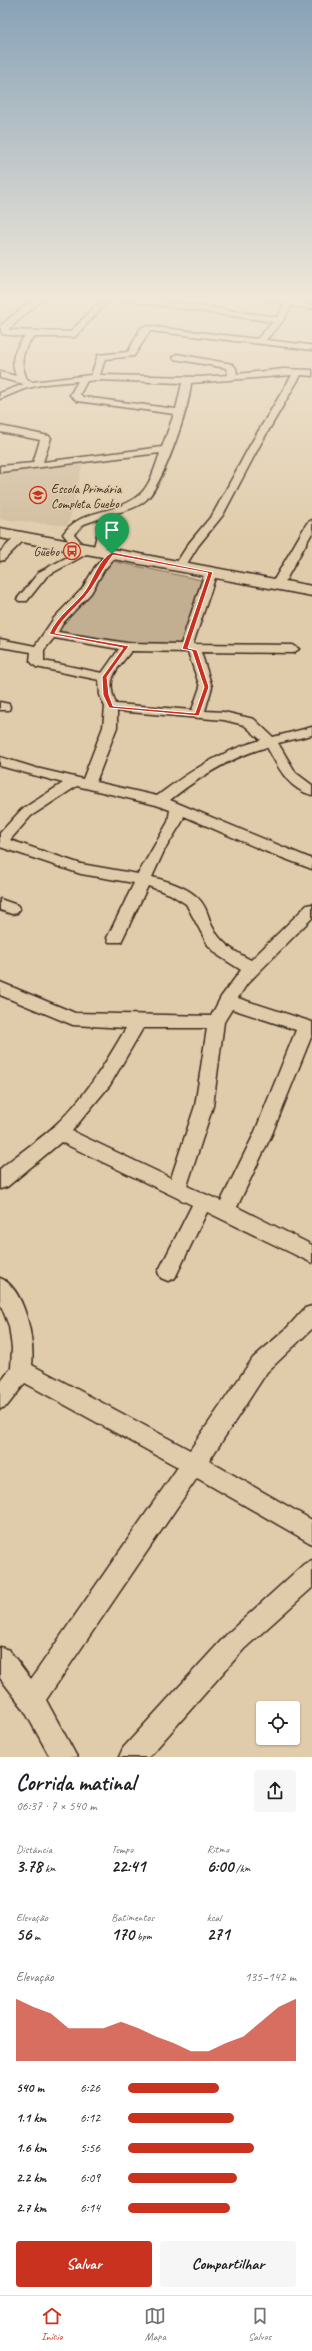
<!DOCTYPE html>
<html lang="pt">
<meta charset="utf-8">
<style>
:root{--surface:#fff;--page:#f6f6f6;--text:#202124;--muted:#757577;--line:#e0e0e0;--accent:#c8321e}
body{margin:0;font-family:Caveat,sans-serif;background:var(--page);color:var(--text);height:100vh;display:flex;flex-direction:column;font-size:15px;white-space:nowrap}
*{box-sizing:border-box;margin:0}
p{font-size:13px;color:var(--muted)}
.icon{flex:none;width:22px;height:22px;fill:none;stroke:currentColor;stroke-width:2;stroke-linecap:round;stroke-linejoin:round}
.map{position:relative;height:1757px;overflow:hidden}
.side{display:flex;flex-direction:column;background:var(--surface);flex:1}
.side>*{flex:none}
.tools{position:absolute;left:256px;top:1701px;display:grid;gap:8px}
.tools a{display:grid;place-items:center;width:44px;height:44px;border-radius:4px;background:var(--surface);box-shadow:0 1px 3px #0004;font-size:20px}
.pin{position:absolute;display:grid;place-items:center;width:34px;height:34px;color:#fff;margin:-41px -17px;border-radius:50% 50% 50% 0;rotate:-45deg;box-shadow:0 0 4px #0007}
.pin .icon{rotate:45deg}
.round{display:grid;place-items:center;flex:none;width:42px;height:42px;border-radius:4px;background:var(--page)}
.headline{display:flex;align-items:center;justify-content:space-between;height:68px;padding:0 16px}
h1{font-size:22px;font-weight:700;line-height:30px}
.figures{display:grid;grid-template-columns:repeat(3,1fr);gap:6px;height:68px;padding:4px 16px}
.figures div{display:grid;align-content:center}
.figures b{font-size:17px;font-weight:700}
.figures small{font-size:11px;font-weight:400}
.figures p{font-size:11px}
.chart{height:112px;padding:8px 16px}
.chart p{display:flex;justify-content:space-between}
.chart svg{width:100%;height:72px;margin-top:4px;fill:var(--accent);opacity:.7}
.button{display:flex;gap:8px;margin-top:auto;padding:8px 16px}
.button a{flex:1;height:46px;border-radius:4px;background:var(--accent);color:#fff;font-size:16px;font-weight:700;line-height:46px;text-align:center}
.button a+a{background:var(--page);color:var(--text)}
ul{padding:0 16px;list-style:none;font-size:13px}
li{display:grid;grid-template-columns:64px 48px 1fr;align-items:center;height:30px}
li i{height:10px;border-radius:5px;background:var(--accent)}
.tabs{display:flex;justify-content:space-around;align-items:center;height:56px;border-top:1px solid var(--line);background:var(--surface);font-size:11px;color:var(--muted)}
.tabs a{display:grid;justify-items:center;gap:2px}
.tabs .active{color:var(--accent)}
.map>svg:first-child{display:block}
.built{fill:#d1bd9e}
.green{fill:#c2ae91;stroke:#7e6c58}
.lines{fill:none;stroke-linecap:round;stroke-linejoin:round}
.street-casing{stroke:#3b2a1e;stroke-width:3}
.secondary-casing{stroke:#3b2a1e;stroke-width:3}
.street{fill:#e0ccab;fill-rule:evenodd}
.secondary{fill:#e0ccab;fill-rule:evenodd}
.route{fill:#c8321e;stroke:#fff;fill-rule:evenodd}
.labels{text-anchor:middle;stroke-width:3.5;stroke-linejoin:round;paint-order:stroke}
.far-poi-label{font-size:13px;fill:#3b2a1e;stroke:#e0ccab;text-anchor:start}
</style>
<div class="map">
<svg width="312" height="1757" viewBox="0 0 312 1757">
<rect width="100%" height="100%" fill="#e0ccab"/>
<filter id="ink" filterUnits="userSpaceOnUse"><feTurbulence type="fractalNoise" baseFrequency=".025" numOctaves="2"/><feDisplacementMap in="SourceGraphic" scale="8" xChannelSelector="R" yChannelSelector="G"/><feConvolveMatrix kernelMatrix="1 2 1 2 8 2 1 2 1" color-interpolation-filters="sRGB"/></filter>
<g filter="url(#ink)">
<!-- built -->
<path class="built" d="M 84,459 L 68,526 L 0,519 L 0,471 L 59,466 Z"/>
<!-- green -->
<path class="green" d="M 107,560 L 206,581 L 184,646 L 127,645 L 55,633 Z"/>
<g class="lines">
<!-- street casing -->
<g class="street-casing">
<g id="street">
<path d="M 36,297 L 45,297 L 8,330 L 70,332 L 104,297 L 112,297 L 75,337 L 33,337 C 22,352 19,361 27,379 L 32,382 L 91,375 L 98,355 L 128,352 L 141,328 L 146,326 L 257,339 L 273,322 L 117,299 L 113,297 L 134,297 L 277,317 L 285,304 L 256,297 L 288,300 L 290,297 L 298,297 L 295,301 L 312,305 L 312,309 L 292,306 L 282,322 L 266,340 L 309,345 L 312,346 L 312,350 L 150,331 L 134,356 L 105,359 L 100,375 L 200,377 L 228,375 L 226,368 L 174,359 L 173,357 L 177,354 L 232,364 L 236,368 L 237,374 L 284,369 L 312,370 L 312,376 L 301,375 L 260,445 L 223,515 L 198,546 L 185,567 L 181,568 L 175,565 L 189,543 L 213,514 L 250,445 L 292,375 L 191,383 C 190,406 163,485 146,500 C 137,508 124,511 112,514 L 105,551 L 99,554 L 95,553 L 93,551 L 101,518 L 84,524 L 74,534 L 80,541 L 78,543 L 70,543 L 63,534 C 81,508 116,515 139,495 C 150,486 155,467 160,453 L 0,472 L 0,466 L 33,463 L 40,440 L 0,432 L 0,426 L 49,436 L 51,438 L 43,462 L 162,447 L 174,414 L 77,401 L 70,395 L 78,381 L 45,384 L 24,389 L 0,399 L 0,393 L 24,384 L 0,378 L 0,372 L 16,376 C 10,359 14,351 24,337 L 2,334 L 0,326 ZM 98,380 L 182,383 L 176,409 L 83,397 L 80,394 L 87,381 Z"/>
<path d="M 312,520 L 312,533 L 283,585 L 277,588 L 273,587 L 271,585 L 307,523 Z"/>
<path d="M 21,534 L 25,535 L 25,539 L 4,560 L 0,561 L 0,552 L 17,535 Z"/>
<path d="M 88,546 L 92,547 L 92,551 L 47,576 L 27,601 L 19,601 L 17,599 L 39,572 Z"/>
<path d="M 112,551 L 118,554 L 104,570 L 91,593 L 63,623 L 58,632 L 127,643 L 181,644 L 205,572 L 211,569 L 217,572 L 193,644 L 293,645 L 299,649 L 293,653 L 201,652 L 212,687 L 205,711 L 224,712 L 254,719 L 273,737 L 312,727 L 312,735 L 278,743 L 296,773 L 312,785 L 312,795 C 288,789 278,767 267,747 C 230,758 200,776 170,800 L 312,859 L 312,869 L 267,852 L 184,816 L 182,822 L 164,851 L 152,877 C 167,881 185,886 197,897 C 206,905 208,916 212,926 C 220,943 235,952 251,960 L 307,905 L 312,904 L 312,918 L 247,984 L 238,998 L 312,1022 L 312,1035 L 272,1134 L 237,1207 L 312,1245 L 312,1263 L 207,1212 L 175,1278 L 168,1281 L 161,1278 L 158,1272 L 192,1205 L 61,1142 L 7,1187 L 0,1189 L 0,1169 C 16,1155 35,1143 51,1129 C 83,1101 105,1064 126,1028 L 73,1025 L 0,995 L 0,982 L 75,1013 L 211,1016 L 221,997 L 241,970 L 219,956 L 208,945 L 186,904 L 170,894 L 148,886 L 121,942 L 109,942 L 107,938 L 134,883 L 81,874 L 0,847 L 0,833 L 21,810 L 63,783 L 0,766 L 0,757 L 36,768 L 83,779 L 103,727 L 105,707 L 100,695 L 99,680 L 36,667 L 30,661 L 31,652 L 0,647 L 0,639 L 35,646 L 54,618 L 82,589 L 95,567 L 108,552 ZM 54,638 L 119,649 L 102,673 L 44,661 L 44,650 ZM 131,651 L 188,652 L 200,687 L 192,710 L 116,704 C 105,678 116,671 131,651 ZM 117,711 L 224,720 L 244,725 L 261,740 C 221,751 190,771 157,796 L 96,782 L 117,727 ZM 77,786 L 156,805 L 170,810 L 168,822 L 138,874 L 81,864 L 10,840 L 31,816 ZM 232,1009 L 296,1030 L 254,1134 L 221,1201 L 187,1186 L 213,1106 L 224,1022 ZM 143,1028 L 207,1028 L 195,1106 L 171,1178 L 72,1131 L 110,1085 Z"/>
<path d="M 0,702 L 9,704 L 10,707 L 9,710 L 0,710 Z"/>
<path d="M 0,899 L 17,905 L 20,909 L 17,913 L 12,914 L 0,910 Z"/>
<path d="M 0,1278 C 25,1288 35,1341 32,1365 L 190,1450 L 253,1358 L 285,1330 L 305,1308 L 312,1306 L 312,1329 L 267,1372 L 209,1461 L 312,1520 L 312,1544 L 197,1478 L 46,1700 L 77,1757 L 50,1757 L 23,1708 L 0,1678 L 0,1647 L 9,1650 L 31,1679 L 178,1467 L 25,1383 L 7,1406 L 0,1409 L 0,1383 L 11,1368 L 12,1348 L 9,1326 L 0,1303 Z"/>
<path d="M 312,1560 L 312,1588 L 244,1649 L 149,1757 L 119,1757 L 123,1748 L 228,1633 L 304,1564 Z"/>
</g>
</g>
<!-- secondary casing -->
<g class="secondary-casing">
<path id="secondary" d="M 0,528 L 312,586 L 312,596 L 0,538 Z"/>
</g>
<!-- street -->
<use href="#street" class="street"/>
<!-- secondary -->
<use href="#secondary" class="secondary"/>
</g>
</g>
<!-- sky -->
<linearGradient id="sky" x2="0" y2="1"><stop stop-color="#88a2b7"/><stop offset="0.55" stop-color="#f1e8d9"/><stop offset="1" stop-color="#f1e8d9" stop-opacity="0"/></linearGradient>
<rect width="312" height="543" fill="url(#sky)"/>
<!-- route -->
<path class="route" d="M 112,552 L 213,572 L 188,648 L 197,650 L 209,687 L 199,716 L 109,708 L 103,695 L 102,677 L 123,648 L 49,634 C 59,613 73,607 85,591 C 94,578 98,560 112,552 ZM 113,555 L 208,573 L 182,649 L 192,651 L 204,687 L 195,713 L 113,706 L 109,695 L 107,677 L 129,646 L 55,633 C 63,616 78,607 89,592 C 98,580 103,568 113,555 Z"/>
<!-- icons -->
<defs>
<g id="school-ring" transform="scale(0.9)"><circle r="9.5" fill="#e0ccab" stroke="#c8321e" stroke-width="1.5"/><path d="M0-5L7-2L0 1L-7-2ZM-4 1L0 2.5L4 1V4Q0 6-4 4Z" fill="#c8321e"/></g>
<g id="bus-ring" transform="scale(0.9)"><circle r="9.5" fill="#e0ccab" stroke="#c8321e" stroke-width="1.5"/><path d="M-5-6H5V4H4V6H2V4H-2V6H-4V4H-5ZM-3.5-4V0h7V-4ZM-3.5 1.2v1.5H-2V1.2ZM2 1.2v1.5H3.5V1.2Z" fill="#c8321e"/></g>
</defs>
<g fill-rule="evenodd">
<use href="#school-ring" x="38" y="495"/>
<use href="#bus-ring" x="72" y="551"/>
</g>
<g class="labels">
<!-- far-poi labels -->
<g class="far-poi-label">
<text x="51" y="493">Escola Primária<tspan x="51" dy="15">Completa Guebo</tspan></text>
<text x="59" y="556" text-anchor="end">Guebo</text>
</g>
</g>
</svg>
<div class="tools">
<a><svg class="icon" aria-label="locate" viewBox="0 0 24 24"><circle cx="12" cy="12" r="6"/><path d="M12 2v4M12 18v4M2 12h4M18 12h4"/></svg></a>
</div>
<div class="pin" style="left:112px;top:554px;background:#1e9e55"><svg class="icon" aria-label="arrive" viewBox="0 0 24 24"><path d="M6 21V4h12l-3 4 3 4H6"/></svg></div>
</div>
<section class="side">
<div class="headline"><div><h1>Corrida matinal</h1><p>06:37 · 7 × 540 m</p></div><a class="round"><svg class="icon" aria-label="share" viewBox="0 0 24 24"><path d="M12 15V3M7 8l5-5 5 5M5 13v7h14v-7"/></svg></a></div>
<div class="figures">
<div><p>Distância</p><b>3.78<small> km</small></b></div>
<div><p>Tempo</p><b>22:41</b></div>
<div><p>Ritmo</p><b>6:00<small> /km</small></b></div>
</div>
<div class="figures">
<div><p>Elevação</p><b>56<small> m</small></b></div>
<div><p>Batimentos</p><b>170<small> bpm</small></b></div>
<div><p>kcal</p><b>271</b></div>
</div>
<div class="chart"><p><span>Elevação</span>135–142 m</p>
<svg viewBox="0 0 160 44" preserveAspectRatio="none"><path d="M0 44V6L10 11L20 15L30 24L40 24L50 24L60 20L70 24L80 29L90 33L100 38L110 38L120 33L130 29L140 20L150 11L160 6V44z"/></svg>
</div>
<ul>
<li><b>540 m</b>6:26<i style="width:54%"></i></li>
<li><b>1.1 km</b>6:12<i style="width:63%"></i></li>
<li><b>1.6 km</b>5:56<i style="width:75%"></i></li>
<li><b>2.2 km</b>6:09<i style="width:65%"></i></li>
<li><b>2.7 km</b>6:14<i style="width:61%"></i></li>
</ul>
<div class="button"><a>Salvar</a><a>Compartilhar</a></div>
</section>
<nav class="tabs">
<a class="active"><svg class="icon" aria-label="home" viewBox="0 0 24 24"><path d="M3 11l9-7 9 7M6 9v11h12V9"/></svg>Início</a>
<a><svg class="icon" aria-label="map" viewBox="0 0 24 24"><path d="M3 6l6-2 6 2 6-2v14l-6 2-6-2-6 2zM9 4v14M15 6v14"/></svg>Mapa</a>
<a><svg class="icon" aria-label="saved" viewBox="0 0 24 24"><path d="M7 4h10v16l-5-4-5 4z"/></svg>Salvos</a>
</nav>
